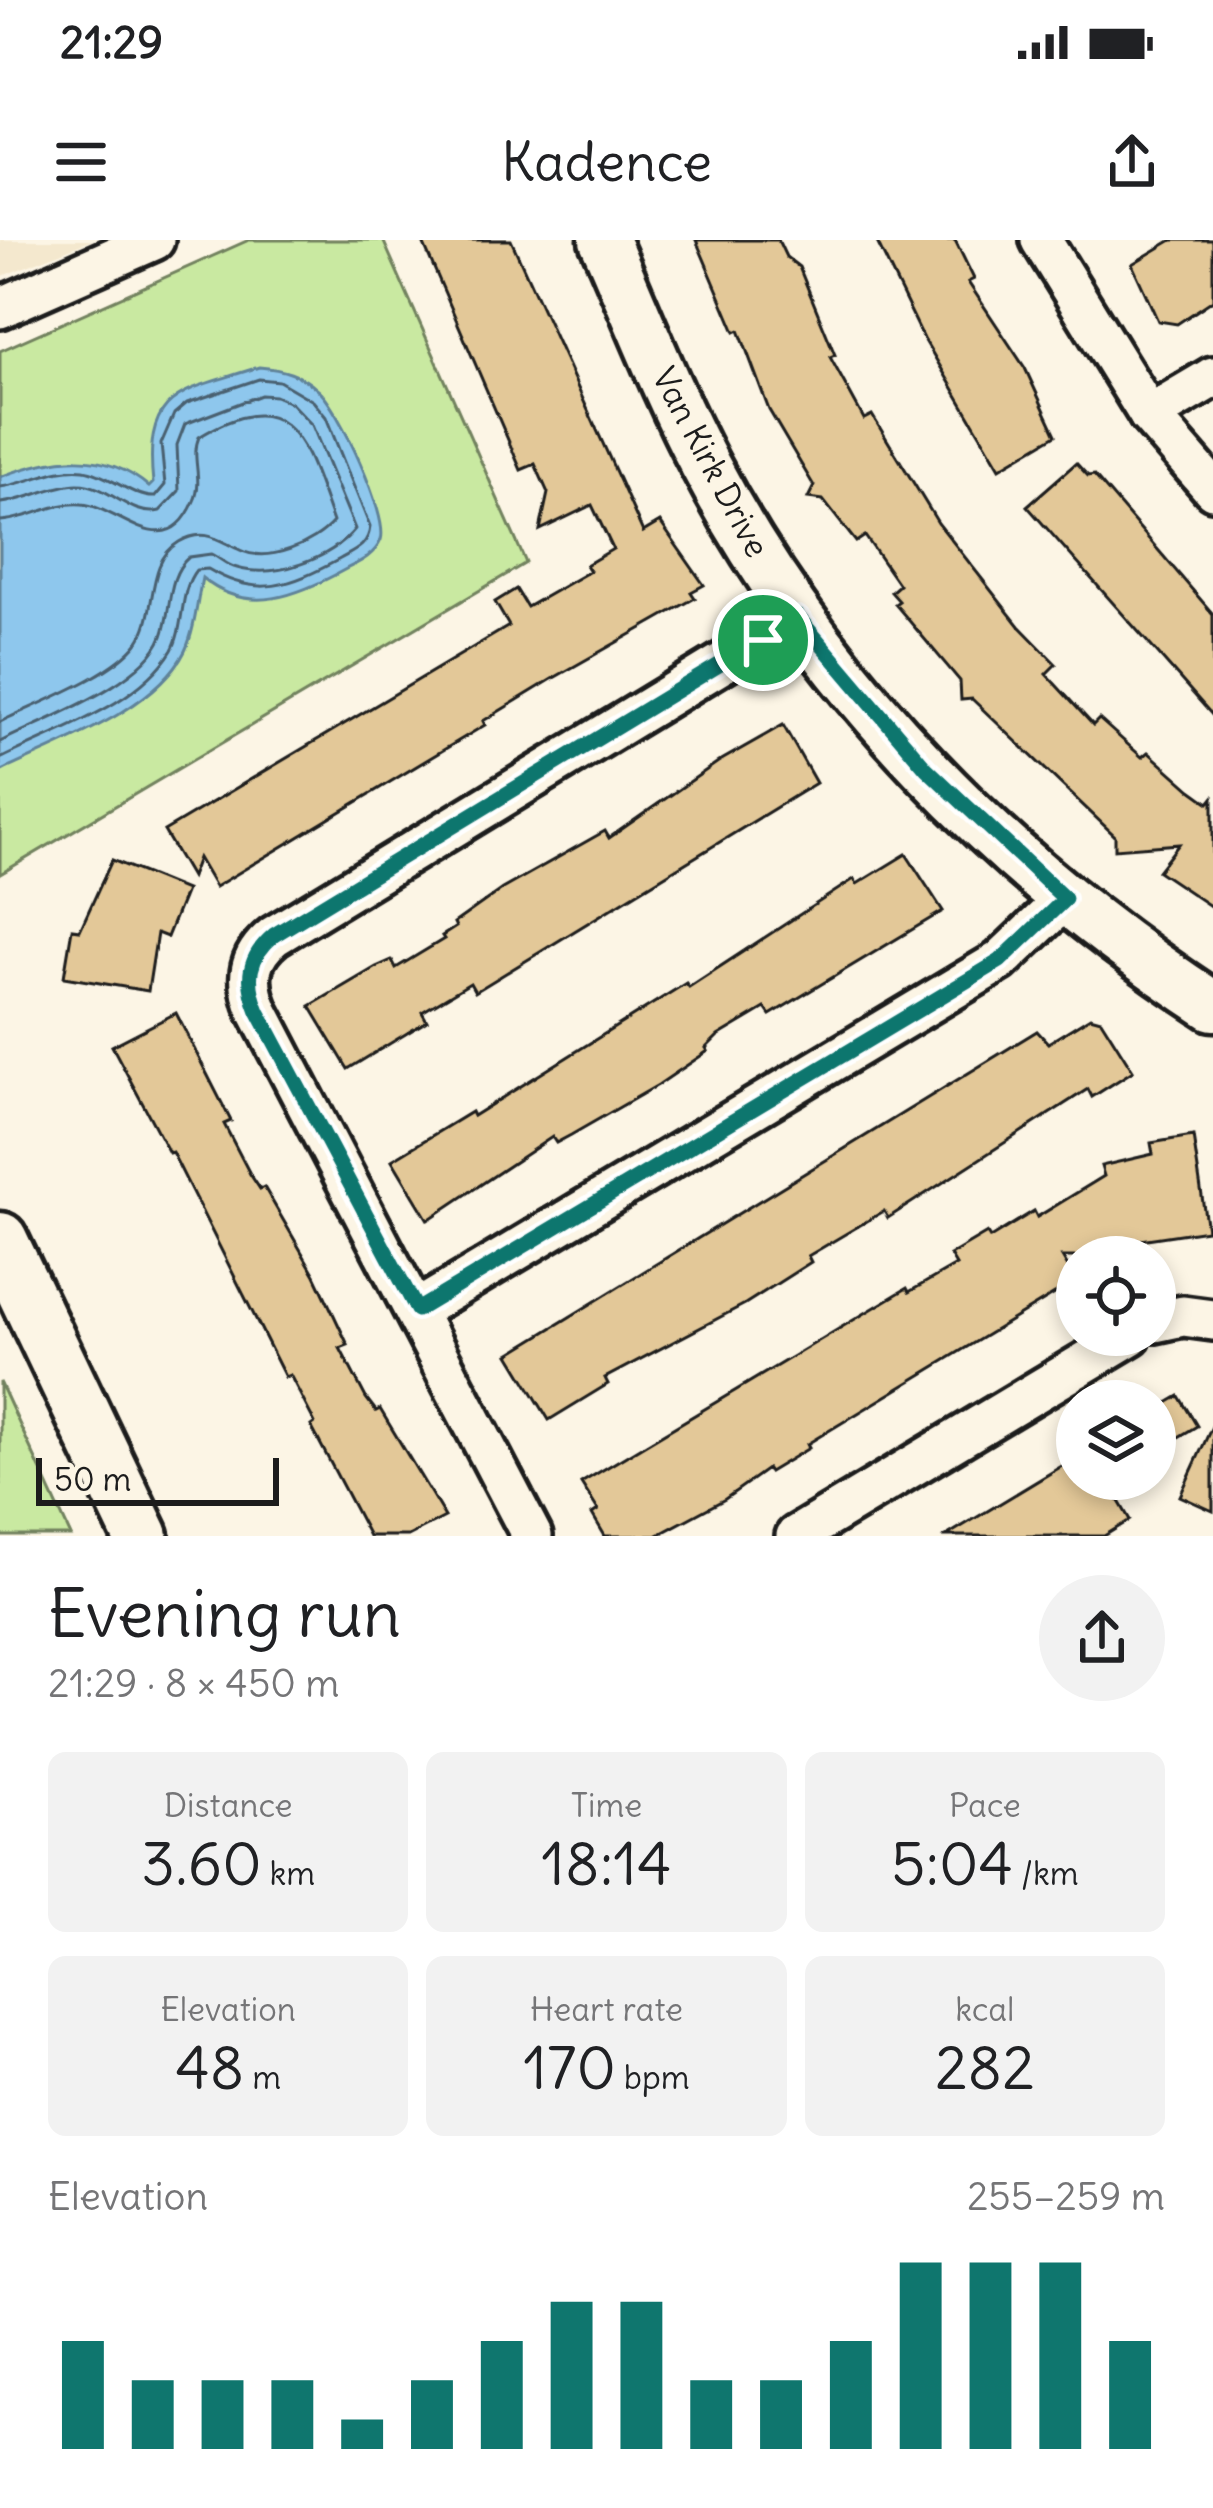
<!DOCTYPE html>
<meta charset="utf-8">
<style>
:root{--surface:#fff;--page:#f2f2f2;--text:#202124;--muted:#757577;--accent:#0f766e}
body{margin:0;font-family:Delius,sans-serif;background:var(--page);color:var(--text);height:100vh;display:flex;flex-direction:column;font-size:45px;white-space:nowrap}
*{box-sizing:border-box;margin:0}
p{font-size:39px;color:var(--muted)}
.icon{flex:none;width:66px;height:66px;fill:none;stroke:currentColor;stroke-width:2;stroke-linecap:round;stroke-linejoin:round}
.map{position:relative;height:1296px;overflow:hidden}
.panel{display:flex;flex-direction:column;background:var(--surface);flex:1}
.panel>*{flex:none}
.buttons{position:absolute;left:1056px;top:996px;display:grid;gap:24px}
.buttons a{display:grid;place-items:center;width:120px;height:120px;border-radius:50%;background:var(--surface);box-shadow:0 6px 18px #0003;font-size:60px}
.scale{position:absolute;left:36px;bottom:30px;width:243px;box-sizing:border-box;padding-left:12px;border:6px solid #1c1c1c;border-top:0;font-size:33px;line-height:42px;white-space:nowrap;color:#1c1c1c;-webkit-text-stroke:9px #fcf5e5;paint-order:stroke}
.pin{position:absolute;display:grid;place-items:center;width:102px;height:102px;color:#fff;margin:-51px;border:6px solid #fff;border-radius:50%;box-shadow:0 3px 12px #0007}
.round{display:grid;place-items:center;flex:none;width:126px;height:126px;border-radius:63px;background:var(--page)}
.overview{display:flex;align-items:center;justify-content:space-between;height:204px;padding:0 48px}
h1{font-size:66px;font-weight:600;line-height:90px}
.figures{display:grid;grid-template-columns:repeat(3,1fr);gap:18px;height:204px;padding:12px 48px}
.figures div{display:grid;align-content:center;border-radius:18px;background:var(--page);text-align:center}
.figures b{font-size:60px;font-weight:600}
.figures small{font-size:33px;font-weight:400}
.figures p{font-size:33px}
.chart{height:336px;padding:24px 48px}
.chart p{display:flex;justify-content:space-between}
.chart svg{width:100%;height:216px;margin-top:12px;stroke:var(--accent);stroke-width:6}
.status{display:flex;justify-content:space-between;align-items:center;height:84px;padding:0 60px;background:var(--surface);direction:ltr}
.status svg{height:33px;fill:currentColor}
header{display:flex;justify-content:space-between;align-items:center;height:156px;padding:0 48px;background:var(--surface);font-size:54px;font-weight:600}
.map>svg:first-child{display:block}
.built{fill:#f4e8ce}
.green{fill:#c9e9a1;stroke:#72825e;stroke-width:3}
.water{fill:#8ec7ed;stroke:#608399;stroke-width:3}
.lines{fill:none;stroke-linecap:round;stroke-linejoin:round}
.shore{stroke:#4a6070;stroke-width:3}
.building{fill:#e3c898;stroke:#1c1c1c;stroke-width:3}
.minor-casing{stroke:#1c1c1c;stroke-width:48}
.tertiary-casing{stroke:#1c1c1c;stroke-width:57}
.secondary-casing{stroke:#1c1c1c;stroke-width:63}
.minor{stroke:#fcf5e5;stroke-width:39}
.tertiary{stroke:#fcf5e5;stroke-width:48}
.secondary{stroke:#fcf5e5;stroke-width:54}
.route-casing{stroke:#fff;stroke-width:24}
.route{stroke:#0f766e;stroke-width:15}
.labels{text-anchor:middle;stroke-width:9;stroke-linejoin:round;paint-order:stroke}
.street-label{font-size:33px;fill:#1c1c1c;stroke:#fcf5e5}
</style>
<div class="status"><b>21:29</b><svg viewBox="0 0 49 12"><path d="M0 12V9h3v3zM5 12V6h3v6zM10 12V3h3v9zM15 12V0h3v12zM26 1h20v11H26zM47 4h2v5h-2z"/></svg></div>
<header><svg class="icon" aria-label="menu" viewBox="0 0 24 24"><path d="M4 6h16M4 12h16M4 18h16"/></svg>Kadence<svg class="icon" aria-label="share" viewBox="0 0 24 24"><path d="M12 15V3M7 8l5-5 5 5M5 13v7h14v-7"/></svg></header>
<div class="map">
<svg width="1213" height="1296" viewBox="0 0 1213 1296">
<rect width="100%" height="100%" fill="#fcf5e5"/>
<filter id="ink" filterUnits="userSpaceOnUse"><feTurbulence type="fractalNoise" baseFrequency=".00833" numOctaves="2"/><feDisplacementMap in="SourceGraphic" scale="24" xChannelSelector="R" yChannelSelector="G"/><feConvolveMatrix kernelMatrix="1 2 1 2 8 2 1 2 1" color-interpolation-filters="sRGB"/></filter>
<g filter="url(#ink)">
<!-- built -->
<path class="built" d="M 0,0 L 92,0 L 0,37 Z"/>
<!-- green -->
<g class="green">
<path d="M 249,0 L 383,0 L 526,323 L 0,634 L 0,111 Z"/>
<path d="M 0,1142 L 71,1296 L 0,1296 Z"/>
</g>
<!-- water -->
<path class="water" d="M 259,127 C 282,129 301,134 318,150 C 338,166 389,277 381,300 C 375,315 360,322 346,329 C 299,355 249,377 202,338 C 197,361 195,390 185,411 C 156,470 57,504 0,532 L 0,237 C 53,217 104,208 149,247 L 153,243 C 143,149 183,152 259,127 Z"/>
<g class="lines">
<!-- shore -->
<g class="shore">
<path d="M 0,247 C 27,244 57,226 84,230 C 109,234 133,258 155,257 L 165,245 L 161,204 L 174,174 L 187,163 L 259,139 L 279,141 L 313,161 L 326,177 L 370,287 C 368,306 356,310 340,319 C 290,346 258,359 208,329 L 196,330 C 179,351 185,386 172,410 C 139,465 55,491 0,519"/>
<path d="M 0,263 C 26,261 51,245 78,244 C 110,244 129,278 160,271 L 179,251 L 177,205 L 185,184 L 261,155 L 275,156 L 291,163 L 312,185 L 355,289 C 331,319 275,339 237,328 C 227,326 220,318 211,314 L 189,317 C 166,336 172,370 162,396 C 144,444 45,479 0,502"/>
<path d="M 0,281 C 27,280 55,261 82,264 C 119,267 166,327 194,261 C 204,239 190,217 199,197 C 293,139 305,206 333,282 C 315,303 268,324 240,310 C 218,300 204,287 179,302 C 144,323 159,373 137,403 C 112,436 38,463 0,482"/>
</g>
</g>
<!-- building -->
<g class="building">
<path d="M 422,0 L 511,0 L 643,292 L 660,282 L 704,345 L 691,352 L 695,358 L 552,439 L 483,481 L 485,485 L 215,647 L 198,618 L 191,637 L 164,591 L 509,386 L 495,362 L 516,349 L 527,367 L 590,331 L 586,325 L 613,309 L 592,265 L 540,290 L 548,253 L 535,224 L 521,230 Z"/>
<path d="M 696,0 L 778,0 L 786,17 L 799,27 L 835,115 L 830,117 L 864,179 L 872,175 L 938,283 L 1019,386 L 1056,424 L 1046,434 L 1093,485 L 1099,479 L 1142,517 L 1148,512 L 1191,550 L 1209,563 L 1213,558 L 1213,668 L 1158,631 L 1179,604 L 1115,609 L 1115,596 L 972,459 L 961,460 L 960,441 L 895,364 L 899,361 L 891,352 L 899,345 L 865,296 L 856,302 L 823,260 L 808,258 L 814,246 L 769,170 L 739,90 L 735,92 Z"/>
<path d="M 876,0 L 955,0 L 974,39 L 968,42 L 1025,128 L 1056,195 L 1000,228 L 924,99 Z"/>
<path d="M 1172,0 L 1213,0 L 1213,60 L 1177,84 L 1158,81 L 1132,24 Z"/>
<path d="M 1076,223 L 1088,236 L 1094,235 L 1213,374 L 1213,476 L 1027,266 Z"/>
<path d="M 783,485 L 816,543 L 475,752 L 470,743 L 422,772 L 427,781 L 348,829 L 310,766 L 376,727 L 392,720 L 396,728 L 444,699 L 442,696 L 456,687 L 454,683 L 502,649 L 605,591 L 609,598 L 718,522 Z"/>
<path d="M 906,614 L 943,671 L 770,775 L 765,768 L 718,796 L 706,808 L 708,811 L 658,845 L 571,895 L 556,903 L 552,897 L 428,980 L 392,920 L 471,872 L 473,876 L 686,743 L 689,747 L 854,639 L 857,644 Z"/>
<path d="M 112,620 L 186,650 L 167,697 L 157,693 L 148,751 L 64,737 L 72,689 L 80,690 Z"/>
<path d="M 176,773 L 231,881 L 224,884 L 250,934 L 260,949 L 264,947 L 315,1035 L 348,1105 L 340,1108 L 366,1158 L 376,1171 L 380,1169 L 445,1277 L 408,1296 L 369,1296 L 311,1186 L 315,1183 L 290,1135 L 285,1137 L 172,912 L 169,913 L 112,806 Z"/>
<path d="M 1090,777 L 1101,780 L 1133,831 L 1092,857 L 1088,849 L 888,978 L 884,971 L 808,1016 L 811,1022 L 745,1064 L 605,1138 L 608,1144 L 549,1180 L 509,1114 L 1037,791 L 1048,803 Z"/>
<path d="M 1193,896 L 1207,990 L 1140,1000 L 1141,1006 L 1113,1013 L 1113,1017 L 1062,1017 L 1075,1039 L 1071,1044 L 807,1204 L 809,1208 L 769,1232 L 767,1229 L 725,1259 L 656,1296 L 605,1296 L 592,1274 L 598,1270 L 581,1243 L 907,1048 L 909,1052 L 956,1025 L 950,1015 L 987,993 L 990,998 L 1034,971 L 1037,977 L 1104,936 L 1101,926 L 1153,914 L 1151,903 Z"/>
<path d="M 1179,1156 L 1197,1186 L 1155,1211 L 1155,1170 Z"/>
<path d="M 1213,1184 L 1213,1271 L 1180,1256 Z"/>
<path d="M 1077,1217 L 1077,1239 L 1106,1239 L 1130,1280 L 1104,1296 L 946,1296 Z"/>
</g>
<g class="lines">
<!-- minor casing -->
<g class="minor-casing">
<g id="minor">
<path d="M 1041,0 L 1149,175 L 1213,249"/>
<path d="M 0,68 L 154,0"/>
<path d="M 1149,175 L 1213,137"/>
<path d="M 417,1070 L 1000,721 L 1065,659"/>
<path d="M 1155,1082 L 1183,1076 L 1213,1080"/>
<path d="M 532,1296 L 258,771 C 245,740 248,717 274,696 L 798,377"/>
<path d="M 796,1296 L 1131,1095"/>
</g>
</g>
<!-- tertiary casing -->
<g class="tertiary-casing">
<path id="tertiary" d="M 604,0 C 637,75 667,153 705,225 C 821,446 1005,631 1213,766"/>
</g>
<!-- secondary casing -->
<g class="secondary-casing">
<path id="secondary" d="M 0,1000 L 141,1296"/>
</g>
<!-- minor -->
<use href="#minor" class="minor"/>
<!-- tertiary -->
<use href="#tertiary" class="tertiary"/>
<!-- secondary -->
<use href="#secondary" class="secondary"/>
</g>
</g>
<g class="lines" filter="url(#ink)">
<!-- route casing -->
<g class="route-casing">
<path id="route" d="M 798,377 L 926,528 L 1065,659 L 1000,721 L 417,1070 L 258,771 C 245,740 248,717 274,695 Z"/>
</g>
<!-- route -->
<use href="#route" class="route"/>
</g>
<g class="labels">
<!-- street labels -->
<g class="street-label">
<text transform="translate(711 222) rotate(62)" y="12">Van Kirk Drive</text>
</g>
</g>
</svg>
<div class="buttons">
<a><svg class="icon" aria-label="locate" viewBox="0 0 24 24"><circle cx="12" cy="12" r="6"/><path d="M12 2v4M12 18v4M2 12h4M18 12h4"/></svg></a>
<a><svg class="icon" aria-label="layers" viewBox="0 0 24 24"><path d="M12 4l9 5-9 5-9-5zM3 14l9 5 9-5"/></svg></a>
</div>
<div class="scale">50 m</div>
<div class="pin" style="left:763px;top:400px;background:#1e9e55"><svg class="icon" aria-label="arrive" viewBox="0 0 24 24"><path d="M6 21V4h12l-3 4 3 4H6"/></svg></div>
</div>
<section class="panel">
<div class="overview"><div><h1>Evening run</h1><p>21:29 · 8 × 450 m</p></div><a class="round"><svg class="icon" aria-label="share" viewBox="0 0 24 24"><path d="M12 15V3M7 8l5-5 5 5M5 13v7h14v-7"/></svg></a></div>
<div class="figures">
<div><p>Distance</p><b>3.60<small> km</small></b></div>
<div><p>Time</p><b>18:14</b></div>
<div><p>Pace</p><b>5:04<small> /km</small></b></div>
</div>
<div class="figures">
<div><p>Elevation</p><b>48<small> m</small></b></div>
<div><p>Heart rate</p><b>170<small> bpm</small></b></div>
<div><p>kcal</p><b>282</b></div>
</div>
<div class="chart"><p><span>Elevation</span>255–259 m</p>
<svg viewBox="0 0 160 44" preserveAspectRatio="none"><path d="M5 44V22M15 44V30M25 44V30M35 44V30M45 44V38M55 44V30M65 44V22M75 44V14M85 44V14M95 44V30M105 44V30M115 44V22M125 44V6M135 44V6M145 44V6M155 44V22"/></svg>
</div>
</section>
